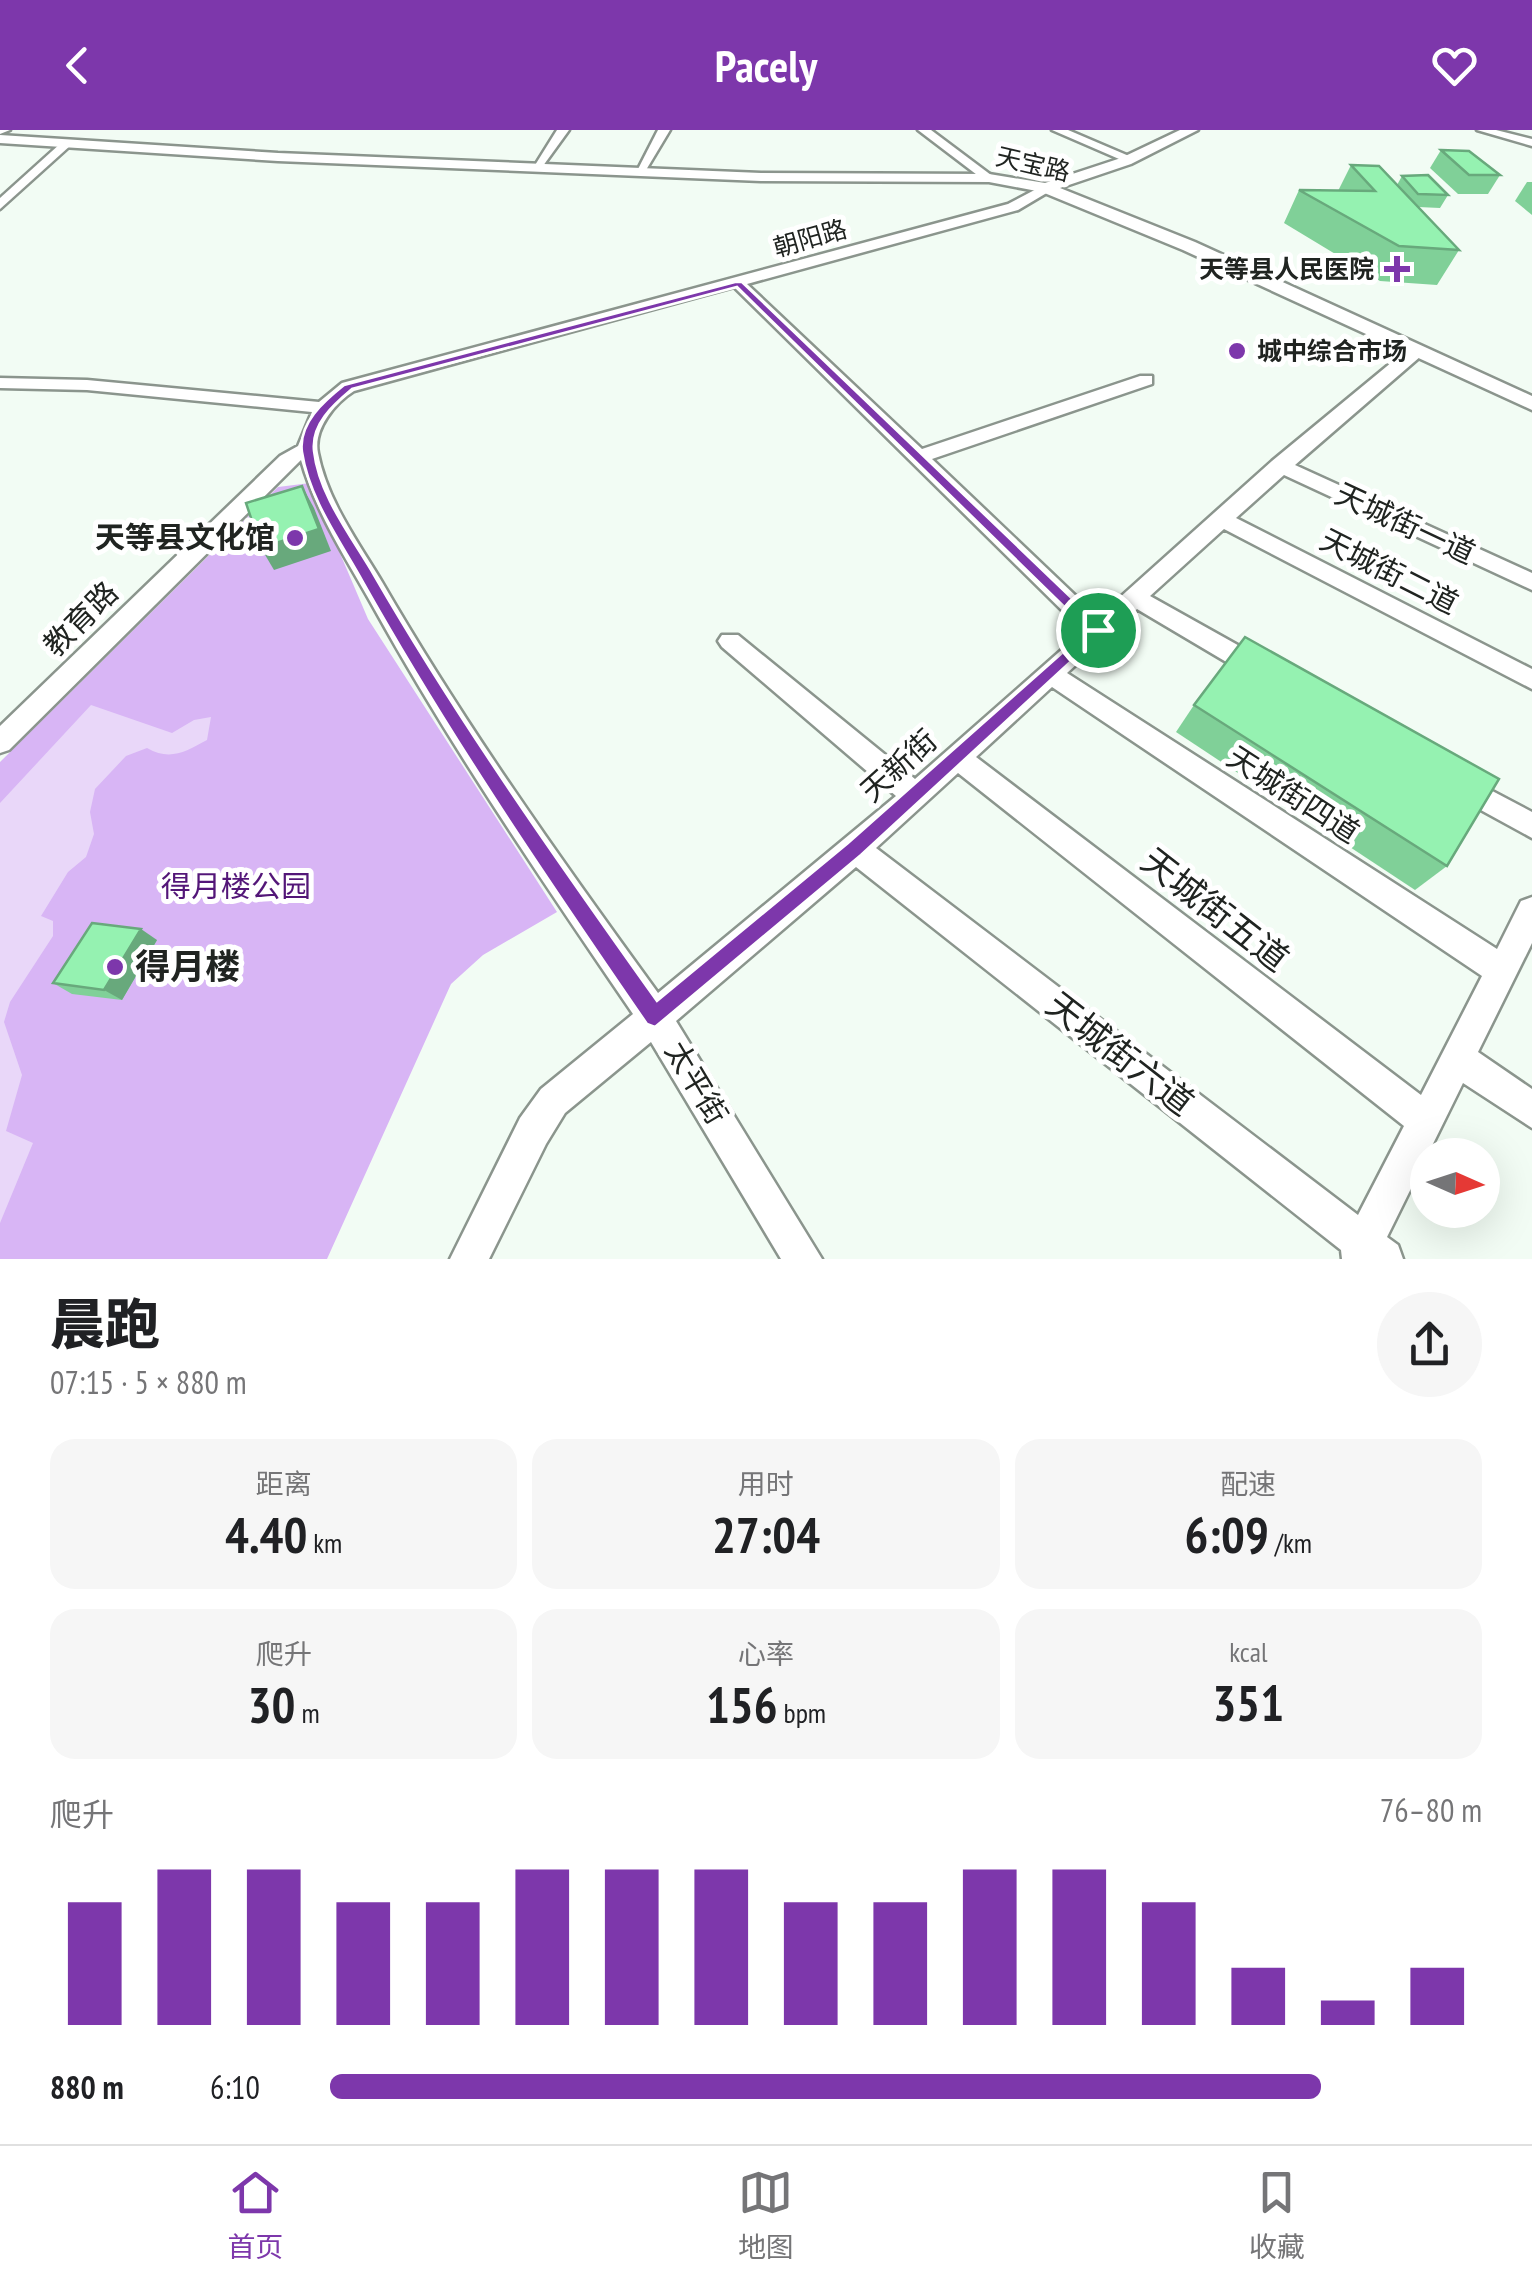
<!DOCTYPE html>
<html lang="zh">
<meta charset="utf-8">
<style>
:root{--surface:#fff;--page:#f6f6f6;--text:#202124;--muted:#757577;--line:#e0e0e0;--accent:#7d37ab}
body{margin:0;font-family:"PT Sans Narrow","Noto Sans SC",sans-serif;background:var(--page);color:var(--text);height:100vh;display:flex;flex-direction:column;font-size:38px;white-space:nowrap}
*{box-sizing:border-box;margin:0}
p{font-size:32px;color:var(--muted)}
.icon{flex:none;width:55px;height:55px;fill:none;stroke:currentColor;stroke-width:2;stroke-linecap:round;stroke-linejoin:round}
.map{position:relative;height:1129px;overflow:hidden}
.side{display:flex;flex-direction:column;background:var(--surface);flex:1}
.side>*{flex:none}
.needle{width:65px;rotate:93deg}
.controls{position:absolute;left:1410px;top:1008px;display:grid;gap:20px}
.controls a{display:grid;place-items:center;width:90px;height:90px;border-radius:50%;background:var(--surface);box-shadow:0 10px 40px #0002;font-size:50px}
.pin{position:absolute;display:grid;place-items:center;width:85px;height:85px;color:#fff;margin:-42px;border:5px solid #fff;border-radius:50%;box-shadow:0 2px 10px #0007}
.round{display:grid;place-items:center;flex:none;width:105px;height:105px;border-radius:52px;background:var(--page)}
.summary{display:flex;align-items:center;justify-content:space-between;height:170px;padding:0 50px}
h1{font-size:55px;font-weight:800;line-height:75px}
.stats{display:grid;grid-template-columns:repeat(3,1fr);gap:15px;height:170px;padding:10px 50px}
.stats div{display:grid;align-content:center;border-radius:25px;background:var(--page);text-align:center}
.stats b{font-size:50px;font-weight:800}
.stats small{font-size:28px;font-weight:400}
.stats p{font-size:28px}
.chart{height:280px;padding:20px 50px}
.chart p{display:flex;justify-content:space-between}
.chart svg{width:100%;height:180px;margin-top:10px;stroke:var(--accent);stroke-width:6}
ul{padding:0 50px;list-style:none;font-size:32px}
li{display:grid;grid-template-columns:160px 120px 1fr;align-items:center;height:75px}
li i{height:25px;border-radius:12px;background:var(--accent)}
header{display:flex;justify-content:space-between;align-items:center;height:130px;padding:0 50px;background:var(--accent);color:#fff;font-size:45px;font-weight:800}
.dock{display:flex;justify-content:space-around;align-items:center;height:140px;border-top:2px solid var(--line);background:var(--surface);font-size:28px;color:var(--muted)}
.dock a{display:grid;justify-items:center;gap:5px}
.dock .current{color:var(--accent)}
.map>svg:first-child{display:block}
.green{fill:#d8b5f5}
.water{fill:#e9d7f9}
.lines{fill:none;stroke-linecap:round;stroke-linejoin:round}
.minor-casing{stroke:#8b958d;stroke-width:5}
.major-casing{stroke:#8b958d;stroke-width:5}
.minor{fill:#fff;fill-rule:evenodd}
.major{fill:#fff;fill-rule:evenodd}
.wall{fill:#80d098}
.shaded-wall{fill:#68a97c}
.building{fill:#95f2b1;stroke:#68a97c;stroke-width:2.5}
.route{fill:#7d37ab;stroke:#fff;stroke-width:2.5;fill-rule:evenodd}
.poi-dot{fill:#7d37ab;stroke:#fff;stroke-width:4}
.labels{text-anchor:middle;stroke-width:10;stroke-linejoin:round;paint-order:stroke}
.far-street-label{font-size:25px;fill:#202421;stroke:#fff}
.far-poi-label{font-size:25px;font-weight:bold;fill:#202421;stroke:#fff;text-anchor:end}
.street-label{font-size:30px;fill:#202421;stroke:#fff}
.poi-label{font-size:30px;font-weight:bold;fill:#202421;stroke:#fff;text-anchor:end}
.park-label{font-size:30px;fill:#531678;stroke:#fff}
.near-street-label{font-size:35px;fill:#202421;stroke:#fff}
.near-poi-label{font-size:35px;font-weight:bold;fill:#202421;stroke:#fff;text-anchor:start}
</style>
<header><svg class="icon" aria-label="back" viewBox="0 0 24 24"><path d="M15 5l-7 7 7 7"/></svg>Pacely<svg class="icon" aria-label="heart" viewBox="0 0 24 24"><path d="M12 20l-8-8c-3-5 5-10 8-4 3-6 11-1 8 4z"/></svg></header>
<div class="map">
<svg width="1532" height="1129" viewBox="0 0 1532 1129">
<rect width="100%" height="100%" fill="#f2fcf4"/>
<!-- green -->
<path class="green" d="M 310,353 L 368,489 L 557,782 L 483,825 L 451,854 L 327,1129 L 0,1129 L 0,632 L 278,357 Z"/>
<!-- water -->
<path class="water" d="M 91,575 L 172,603 L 194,590 L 211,587 L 207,610 C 185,622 170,631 147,618 L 126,626 L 95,659 L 90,682 L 94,704 L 86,727 L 68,742 L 41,786 L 53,791 L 53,806 L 10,872 L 4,892 L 22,945 L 6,1001 L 33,1013 L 0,1093 L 0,673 Z"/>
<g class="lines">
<!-- minor casing -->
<g class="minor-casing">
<g id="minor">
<path d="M 0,0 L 10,0 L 0,4 Z"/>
<path d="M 557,0 L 569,0 L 540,40 L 532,40 Z"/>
<path d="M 658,0 L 670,0 L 643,45 L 635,45 Z"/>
<path d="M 918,0 L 931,0 L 995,48 L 985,51 Z"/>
<path d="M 1052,0 L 1068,0 L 1136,29 L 1126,32 Z"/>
<path d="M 1477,0 L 1496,0 L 1532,9 L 1532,16 Z"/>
<path d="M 61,13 L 71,15 L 0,79 L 0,68 Z"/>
<path d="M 1046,54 L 1050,55 L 1050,61 L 1018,80 L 747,154 L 922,319 L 1140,246 L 1152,246 L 1152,254 L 932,329 L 1098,487 L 1272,331 L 1409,218 L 1421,218 L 1421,226 L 1295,335 L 1532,443 L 1532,460 L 1284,345 L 1236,388 L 1532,539 L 1532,559 L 1224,399 L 1150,466 L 1268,532 L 1271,539 L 1268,546 L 1250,546 L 1137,479 L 1067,543 L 1497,819 L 1521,771 L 1532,767 L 1532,813 L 1478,922 L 1532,959 L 1532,998 L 1463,953 L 1387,1107 L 1398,1115 L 1403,1129 L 1342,1129 L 1341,1120 L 856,737 L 676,891 L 822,1129 L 781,1129 L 651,912 L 565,983 L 546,1014 L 489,1129 L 450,1129 L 520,988 L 541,959 L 633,884 C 543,752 452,619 375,480 C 348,431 316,384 301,330 L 9,620 L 0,623 L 0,596 L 280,326 L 298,316 L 312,282 L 87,260 L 0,258 L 0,248 L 87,250 L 319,272 L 342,253 L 1008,74 ZM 734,157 L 1083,501 L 915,649 L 738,505 L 722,505 L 718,511 L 722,517 L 896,666 L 658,863 C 561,730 465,595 382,452 C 358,412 327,370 318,323 C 313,299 335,273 354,261 ZM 1052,557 L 1482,846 L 1421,965 L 976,627 ZM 958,643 L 1404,996 L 1358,1085 L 876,718 Z"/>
<path d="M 1458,643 L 1532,682 L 1532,708 L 1448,662 L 1444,654 L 1448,646 Z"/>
</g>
</g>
<!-- major casing -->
<g class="major-casing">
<path id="major" d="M 1180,0 L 1198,0 L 1131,34 L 1060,58 L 1195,112 L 1532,266 L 1532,280 L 1183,120 L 1042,62 L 989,52 L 761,51 L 278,31 L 0,13 L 0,5 L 278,23 L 761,43 L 989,44 L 1045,53 L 1121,28 Z"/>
</g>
<!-- minor -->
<use href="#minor" class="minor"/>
<!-- major -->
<use href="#major" class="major"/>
</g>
<!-- wall -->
<g class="wall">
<path d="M 1441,20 L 1500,45 L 1488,64 L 1458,64 L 1430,38 Z"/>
<path d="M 1351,35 L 1397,55 L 1402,46 L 1448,65 L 1440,78 L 1418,77 L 1459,120 L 1437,155 L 1380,151 L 1284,93 L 1299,60 L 1338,61 Z"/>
<path d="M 1527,52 L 1532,52 L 1532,85 L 1515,71 Z"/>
<path d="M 1194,575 L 1447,736 L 1415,760 L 1176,602 Z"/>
<path d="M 157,810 L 122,870 L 72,864 L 53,853 Z"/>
</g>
<!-- shaded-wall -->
<g class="shaded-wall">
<path d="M 302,356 L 314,378 L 331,421 L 274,440 L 261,418 Z"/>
<path d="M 141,799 L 157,810 L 122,870 L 104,860 Z"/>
</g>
<!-- building -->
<g class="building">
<path d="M 1441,20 L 1469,21 L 1500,45 L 1469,45 Z"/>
<path d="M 1351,35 L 1379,36 L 1459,120 L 1399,116 L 1299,60 L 1375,61 Z"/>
<path d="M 1428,45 L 1448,65 L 1418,64 L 1402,46 Z"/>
<path d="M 302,356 L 319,399 L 261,418 L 246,373 Z"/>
<path d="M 1245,507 L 1499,649 L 1447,736 L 1194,575 Z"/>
<path d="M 92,793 L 141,799 L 104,860 L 53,853 Z"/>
</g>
<!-- route -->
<path class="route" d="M 735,152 L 742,152 L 1105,500 L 861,725 L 655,897 L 647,894 C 548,750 449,605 363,452 C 341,412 309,369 302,322 C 298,293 324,271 344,255 ZM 737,157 L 1088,500 L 848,713 L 657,871 C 558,732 459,592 374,445 C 352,407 319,366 314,321 C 311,294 333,275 352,259 Z"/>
<!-- markers -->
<g class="poi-dot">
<path d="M1392 124h10v10h10v10h-10v10h-10v-10h-10v-10h10z"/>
<circle cx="1237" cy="221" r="10"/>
<circle cx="295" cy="408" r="10"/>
<circle cx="115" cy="837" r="10"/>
</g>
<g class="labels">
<!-- far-street labels -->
<g class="far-street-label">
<text transform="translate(1033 34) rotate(13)" y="9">天宝路</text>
<text transform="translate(810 108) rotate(-16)" y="9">朝阳路</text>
</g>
<!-- far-poi labels -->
<g class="far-poi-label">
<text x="1374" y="148">天等县人民医院</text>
<text x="1257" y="230" text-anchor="start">城中综合市场</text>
</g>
<!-- street labels -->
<g class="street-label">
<text transform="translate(1405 394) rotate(25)" y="10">天城街一道</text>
<text transform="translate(1389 442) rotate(27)" y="10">天城街二道</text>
<text transform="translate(81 489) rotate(-45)" y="10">教育路</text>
<text transform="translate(899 636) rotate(-42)" y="10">天新街</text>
<text transform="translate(1293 665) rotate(33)" y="10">天城街四道</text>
<text transform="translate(696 953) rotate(59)" y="10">太平街</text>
</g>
<!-- poi labels -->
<g class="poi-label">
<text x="275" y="418">天等县文化馆</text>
</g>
<!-- park labels -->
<g class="park-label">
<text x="236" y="767">得月楼公园</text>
</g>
<!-- near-street labels -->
<g class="near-street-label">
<text transform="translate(1215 780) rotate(38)" y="12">天城街五道</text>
<text transform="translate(1120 924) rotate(38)" y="12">天城街六道</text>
</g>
<!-- near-poi labels -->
<g class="near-poi-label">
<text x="135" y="849">得月楼</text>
</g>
</g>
</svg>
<div class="controls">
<a><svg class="needle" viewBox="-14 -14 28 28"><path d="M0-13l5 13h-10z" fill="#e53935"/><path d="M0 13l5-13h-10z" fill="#757577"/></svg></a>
</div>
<div class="pin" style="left:1098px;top:500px;background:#1e9e55"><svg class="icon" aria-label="arrive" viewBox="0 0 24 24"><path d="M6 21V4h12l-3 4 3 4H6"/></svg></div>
</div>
<section class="side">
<div class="summary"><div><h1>晨跑</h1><p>07:15 · 5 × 880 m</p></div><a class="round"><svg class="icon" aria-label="share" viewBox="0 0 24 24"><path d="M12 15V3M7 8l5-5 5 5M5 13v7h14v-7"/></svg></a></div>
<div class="stats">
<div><p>距离</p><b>4.40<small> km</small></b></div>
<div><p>用时</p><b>27:04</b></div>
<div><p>配速</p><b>6:09<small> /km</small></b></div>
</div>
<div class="stats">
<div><p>爬升</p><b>30<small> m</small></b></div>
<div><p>心率</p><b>156<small> bpm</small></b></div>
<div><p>kcal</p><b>351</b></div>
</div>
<div class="chart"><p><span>爬升</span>76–80 m</p>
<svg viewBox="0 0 160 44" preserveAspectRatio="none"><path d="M5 44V14M15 44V6M25 44V6M35 44V14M45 44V14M55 44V6M65 44V6M75 44V6M85 44V14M95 44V14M105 44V6M115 44V6M125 44V14M135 44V30M145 44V38M155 44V30"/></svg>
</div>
<ul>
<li><b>880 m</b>6:10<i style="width:86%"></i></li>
</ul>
</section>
<nav class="dock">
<a class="current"><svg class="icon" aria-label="home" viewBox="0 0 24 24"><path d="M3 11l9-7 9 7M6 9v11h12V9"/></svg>首页</a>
<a><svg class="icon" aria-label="map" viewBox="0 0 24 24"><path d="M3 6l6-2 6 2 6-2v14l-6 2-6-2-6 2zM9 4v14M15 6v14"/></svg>地图</a>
<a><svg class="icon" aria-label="saved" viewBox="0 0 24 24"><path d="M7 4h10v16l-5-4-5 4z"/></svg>收藏</a>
</nav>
